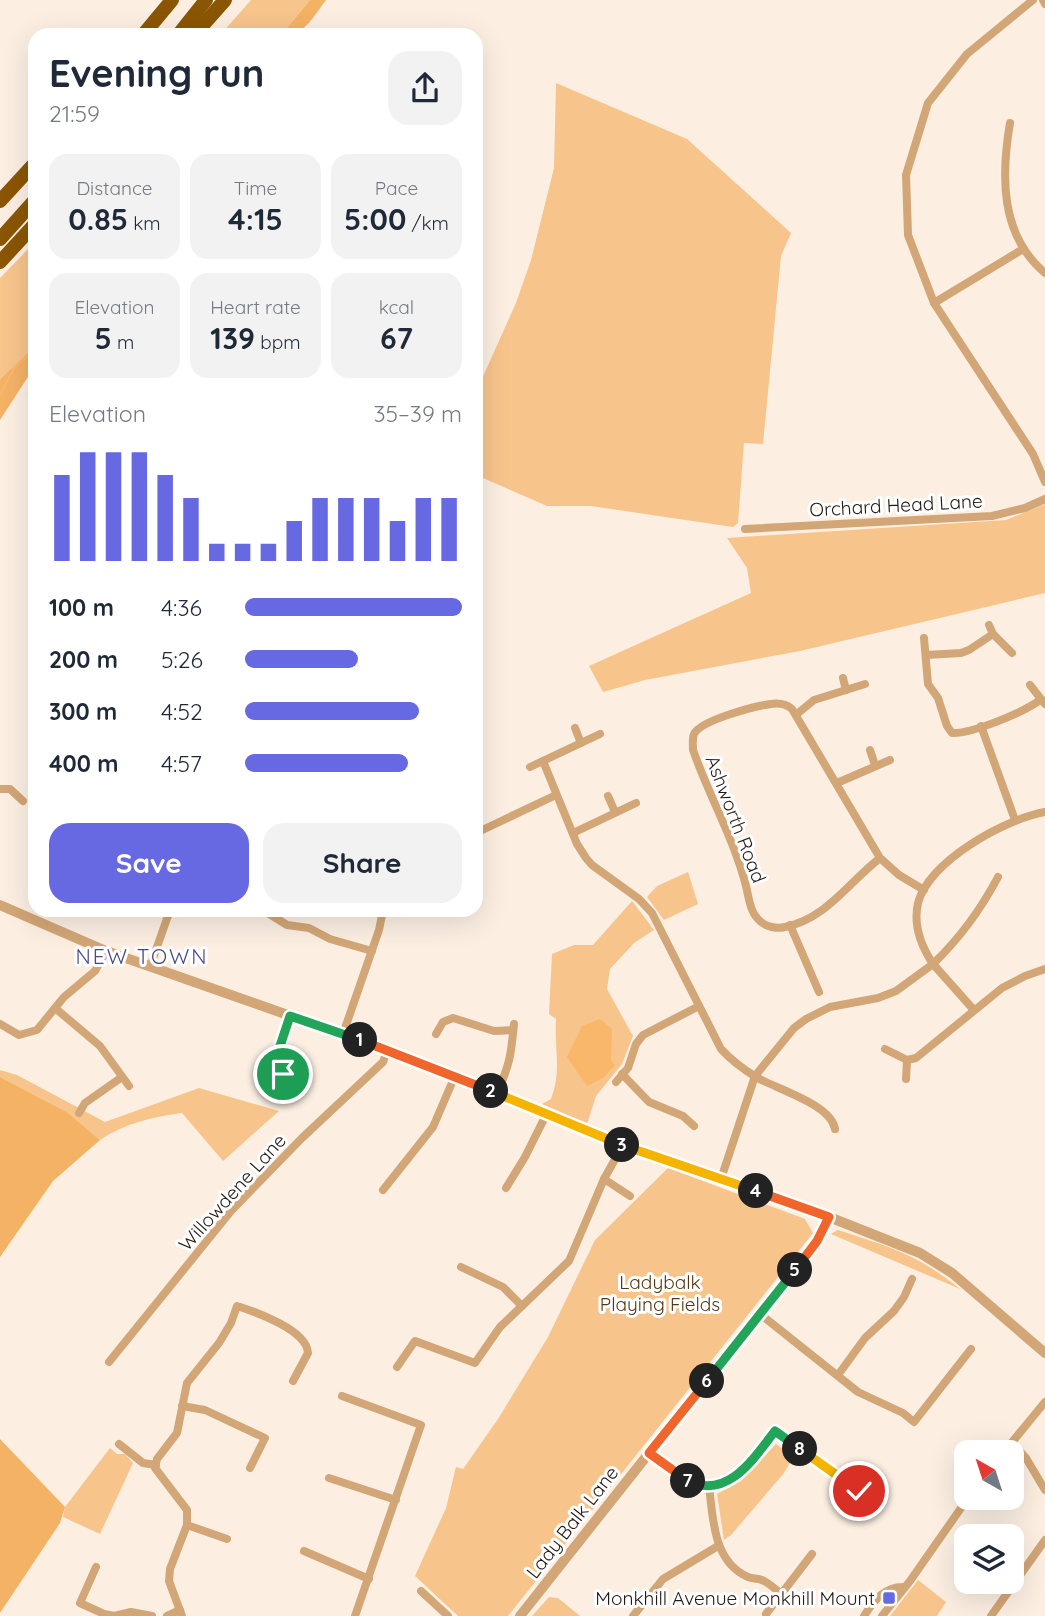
<!DOCTYPE html>
<meta charset="utf-8">
<style>
:root{--surface:#fff;--page:#f2f2f3;--text:#1f2937;--muted:#747a83;--accent:#6769e2}
body{margin:0;font-family:Quicksand,sans-serif;background:var(--page);color:var(--text);height:100vh;display:flex;flex-direction:column;font-size:26px;white-space:nowrap}
*{box-sizing:border-box;margin:0}
p{font-size:23px;color:var(--muted)}
.icon{flex:none;width:38px;height:38px;fill:none;stroke:currentColor;stroke-width:2;stroke-linecap:round;stroke-linejoin:round}
.map{position:relative;flex:1;overflow:hidden}
.details{position:absolute;left:28px;top:28px;width:455px;height:889px;display:flex;flex-direction:column;background:var(--surface);border-radius:21px;box-shadow:0 7px 28px #0002}
.details>*{flex:none}
.needle{width:46px;rotate:321deg}
.tools{position:absolute;left:954px;top:1440px;display:grid;gap:14px}
.tools a{display:grid;place-items:center;width:70px;height:70px;border-radius:14px;background:var(--surface);box-shadow:0 7px 28px #0002;font-size:35px}
.pin{position:absolute;display:grid;place-items:center;width:60px;height:60px;color:#fff;margin:-30px;border:4px solid #fff;border-radius:50%;box-shadow:0 2px 7px #0007}
.km{position:absolute;width:35px;height:35px;margin:-18px;border-radius:50%;background:#222;color:#fff;font-size:19px;line-height:35px;text-align:center}
.round{display:grid;place-items:center;flex:none;width:74px;height:74px;border-radius:21px;background:var(--page)}
.head{display:flex;align-items:center;justify-content:space-between;height:119px;padding:0 21px}
h1{font-size:38px;font-weight:700;line-height:52px}
.metrics{display:grid;grid-template-columns:repeat(3,1fr);gap:10px;height:119px;padding:7px 21px}
.metrics div{display:grid;align-content:center;border-radius:18px;background:var(--page);text-align:center}
.metrics b{font-size:30px;font-weight:700}
.metrics small{font-size:19px;font-weight:400}
.metrics p{font-size:19px}
.chart{height:196px;padding:14px 21px}
.chart p{display:flex;justify-content:space-between}
.chart svg{width:100%;height:126px;margin-top:7px;stroke:var(--accent);stroke-width:6}
.primary-button{display:flex;gap:14px;margin-top:auto;padding:14px 21px}
.primary-button a{flex:1;height:80px;border-radius:21px;background:var(--accent);color:#fff;font-size:28px;font-weight:700;line-height:80px;text-align:center}
.primary-button a+a{background:var(--page);color:var(--text)}
ul{padding:0 21px;list-style:none;font-size:23px}
li{display:grid;grid-template-columns:112px 84px 1fr;align-items:center;height:52px}
li i{height:18px;border-radius:9px;background:var(--accent)}
.map>svg:first-child{display:block}
.green{fill:#f7c48c}
.forest{fill:#f4b265}
.water{fill:#f9b76a}
.lines{fill:none;stroke-linecap:round;stroke-linejoin:round}
.stream{stroke:#f9b76a;stroke-width:2.5}
.minor{stroke:#d2a676;stroke-width:8}
.tertiary{stroke:#d2a676;stroke-width:10}
.motorway{stroke:#8b5603;stroke-width:14}
.split-1-casing{stroke:#fff;stroke-width:14}
.split-2-casing{stroke:#fff;stroke-width:14}
.split-3-casing{stroke:#fff;stroke-width:14}
.split-4-casing{stroke:#fff;stroke-width:14}
.split-5-casing{stroke:#fff;stroke-width:14}
.split-6-casing{stroke:#fff;stroke-width:14}
.split-7-casing{stroke:#fff;stroke-width:14}
.split-8-casing{stroke:#fff;stroke-width:14}
.split-9-casing{stroke:#fff;stroke-width:14}
.split-1{stroke:#22a559;stroke-width:9}
.split-2{stroke:#f0652b;stroke-width:9}
.split-3{stroke:#f5b400;stroke-width:9}
.split-4{stroke:#f5b400;stroke-width:9}
.split-5{stroke:#f0652b;stroke-width:9}
.split-6{stroke:#22a559;stroke-width:9}
.split-7{stroke:#f0652b;stroke-width:9}
.split-8{stroke:#22a559;stroke-width:9}
.split-9{stroke:#f5b400;stroke-width:9}
.poi-dot{fill:#6769e2;stroke:#fff;stroke-width:2.5}
.labels{text-anchor:middle;stroke-width:6;stroke-linejoin:round;paint-order:stroke}
.street-label{font-size:19px;fill:#221a13;stroke:#fff}
.park-label{font-size:19px;fill:#523716;stroke:#fff}
.poi-label{font-size:19px;fill:#221a13;stroke:#fff;text-anchor:end}
.neighbourhood-label{font-size:21px;letter-spacing:2px;fill:#464a87;stroke:#fff}
</style>
<div class="map">
<svg width="1045" height="1616" viewBox="0 0 1045 1616">
<rect width="100%" height="100%" fill="#fcefe2"/>
<!-- green -->
<g class="green">
<path d="M 251,0 L 310,0 L 281,35 L 220,35 Z"/>
<path d="M 556,83 L 687,139 L 791,233 L 781,256 L 763,444 L 744,443 L 738,523 L 733,527 L 591,506 L 547,506 L 476,475 L 476,392 L 516,303 L 531,260 L 554,168 Z"/>
<path d="M 35,242 L 35,346 L 0,379 L 0,278 Z"/>
<path d="M 1045,504 L 1045,593 L 800,651 L 645,680 L 603,692 L 589,666 L 751,593 L 747,568 L 727,538 L 1006,520 Z"/>
<path d="M 688,872 L 698,904 L 664,920 L 647,897 L 657,886 Z"/>
<path d="M 632,901 L 654,930 L 634,943 L 610,969 L 607,989 L 633,1036 L 622,1064 L 596,1096 L 587,1124 L 542,1104 L 551,1099 C 562,1070 554,1049 556,1019 L 549,1014 L 552,954 L 574,945 L 593,945 Z"/>
<path d="M 0,1070 L 17,1075 L 105,1122 L 199,1088 L 279,1111 L 223,1161 L 182,1113 C 153,1117 125,1123 100,1140 L 67,1112 L 0,1077 Z"/>
<path d="M 668,1168 L 805,1219 L 813,1233 L 508,1616 L 458,1616 L 415,1576 L 446,1508 L 456,1467 L 463,1469 L 498,1419 L 548,1337 L 595,1240 Z"/>
<path d="M 838,1230 C 890,1247 917,1254 960,1289 L 831,1234 Z"/>
<path d="M 776,1444 L 790,1455 L 795,1454 L 784,1473 L 731,1535 L 724,1540 L 717,1494 L 741,1481 Z"/>
<path d="M 110,1448 L 117,1454 L 125,1454 L 133,1463 L 100,1534 L 63,1517 L 65,1507 Z"/>
<path d="M 918,1580 L 946,1602 L 937,1616 L 890,1616 Z"/>
<path d="M 549,1597 L 558,1598 L 580,1616 L 532,1616 Z"/>
</g>
<!-- forest -->
<g class="forest">
<path d="M 310,0 L 326,0 C 312,18 306,35 281,35 Z"/>
<path d="M 35,346 L 35,366 L 0,420 L 0,379 Z"/>
<path d="M 0,1077 L 67,1112 L 100,1140 L 53,1181 L 0,1257 Z"/>
<path d="M 0,1439 L 65,1507 L 60,1523 L 0,1613 Z"/>
</g>
<!-- water -->
<path class="water" d="M 600,1019 L 612,1029 L 611,1060 L 615,1065 L 603,1078 L 587,1086 L 567,1057 L 582,1026 Z"/>
<g class="lines">
<!-- stream -->
<path class="stream" d="M 0,395 L 14,368 L 35,348"/>
<!-- minor -->
<g class="minor">
<path d="M 1033,0 L 967,54 L 928,103 L 906,175 L 908,235 L 934,303 L 1033,454 L 1045,482"/>
<path d="M 1043,0 L 1045,4"/>
<path d="M 1010,123 C 1001,176 1000,235 1045,273"/>
<path d="M 934,303 L 1023,249"/>
<path d="M 745,529 L 992,516 L 1025,508 L 1045,499"/>
<path d="M 989,625 L 993,634 L 1012,653"/>
<path d="M 924,638 L 928,684 L 938,698 L 947,726 L 952,733 C 972,734 1024,712 1040,700"/>
<path d="M 926,655 L 961,653 L 969,650 L 993,634"/>
<path d="M 843,678 L 846,690"/>
<path d="M 1030,685 L 1045,704"/>
<path d="M 797,714 L 814,700 L 865,684"/>
<path d="M 981,726 L 1015,820"/>
<path d="M 575,728 L 581,743"/>
<path d="M 870,750 L 875,765"/>
<path d="M 543,761 L 577,844 L 586,858 L 592,865 L 639,899 L 652,913 L 721,1049 C 731,1060 743,1069 756,1077 C 776,1089 831,1104 835,1129"/>
<path d="M 530,767 L 600,734"/>
<path d="M 837,783 L 890,760"/>
<path d="M 0,789 L 10,789 L 23,801"/>
<path d="M 608,796 L 615,812"/>
<path d="M 476,833 L 556,795"/>
<path d="M 573,833 L 636,803"/>
<path d="M 880,858 C 849,882 826,919 785,927 C 777,929 766,927 760,921 C 750,913 749,898 746,886 C 734,839 709,796 693,750 C 693,745 692,739 694,734 C 701,720 755,706 771,704 C 778,703 786,704 792,709 L 880,858 L 899,875 L 924,890"/>
<path d="M 263,910 L 287,925 L 309,928 L 330,939 L 372,951"/>
<path d="M 790,925 L 819,992"/>
<path d="M 150,967 L 170,910"/>
<path d="M 55,1008 L 100,1046 L 129,1086"/>
<path d="M 973,1009 L 933,964 C 960,938 980,911 998,877"/>
<path d="M 0,1024 L 19,1035 L 37,1030 L 64,997 L 95,971 L 106,951"/>
<path d="M 343,1034 L 379,930 L 383,910"/>
<path d="M 436,1034 L 443,1022 L 453,1018 L 494,1031 L 513,1030"/>
<path d="M 885,1049 L 907,1060 L 916,1058 L 1002,988 L 1025,976 L 1045,969"/>
<path d="M 261,1066 L 283,1074"/>
<path d="M 272,1070 L 290,1016"/>
<path d="M 622,1074 L 649,1102 L 683,1116 L 694,1126"/>
<path d="M 906,1079 L 907,1060"/>
<path d="M 616,1082 L 628,1068 L 636,1044 L 643,1035 L 699,1006"/>
<path d="M 497,1093 C 510,1064 511,1055 514,1024"/>
<path d="M 79,1113 L 85,1103 L 122,1077"/>
<path d="M 604,1179 L 630,1196"/>
<path d="M 721,1179 L 755,1076 L 794,1028 L 806,1019 L 830,1007 L 878,998 L 896,991 L 933,964 C 921,946 913,925 918,903 C 929,861 1005,819 1045,812"/>
<path d="M 506,1188 L 525,1157 L 546,1115"/>
<path d="M 383,1190 L 433,1127 L 454,1078"/>
<path d="M 461,1267 L 503,1287 L 522,1306"/>
<path d="M 760,1314 L 858,1392 L 903,1413 L 914,1422 L 971,1349"/>
<path d="M 109,1362 L 231,1211 L 302,1138 L 383,1062 L 387,1051"/>
<path d="M 397,1367 L 415,1341 L 475,1363 L 500,1327 L 569,1261 L 604,1179 L 623,1145"/>
<path d="M 838,1375 L 865,1338 L 894,1311 L 904,1297 L 912,1279"/>
<path d="M 342,1396 L 421,1425 L 355,1616"/>
<path d="M 182,1406 L 205,1410 L 265,1438 L 250,1468"/>
<path d="M 1013,1443 L 1026,1458 L 1045,1490"/>
<path d="M 119,1444 L 143,1463 L 156,1465"/>
<path d="M 1004,1452 L 1045,1402"/>
<path d="M 649,1453 C 660,1462 671,1472 684,1479 C 725,1503 753,1459 775,1431 L 859,1491"/>
<path d="M 329,1478 L 396,1500"/>
<path d="M 709,1486 C 713,1518 713,1562 748,1577 C 753,1579 759,1578 764,1581 C 770,1584 776,1590 782,1594"/>
<path d="M 187,1525 L 227,1539"/>
<path d="M 304,1551 L 369,1579"/>
<path d="M 96,1567 L 80,1603 L 104,1614 L 114,1616 L 131,1612 L 152,1616"/>
<path d="M 421,1591 L 448,1616"/>
<path d="M 766,1614 L 812,1554"/>
<path d="M 167,1616 L 180,1610"/>
<path d="M 182,1616 L 169,1581 L 170,1569 L 187,1525 L 187,1510 L 155,1468 L 157,1459 L 177,1433 L 187,1383 L 219,1343 L 231,1323 L 237,1306 C 256,1312 307,1330 308,1353 L 293,1381"/>
<path d="M 633,1616 L 663,1579 L 718,1546"/>
<path d="M 864,1616 C 874,1600 885,1586 905,1587"/>
<path d="M 882,1616 L 910,1581 L 968,1498"/>
<path d="M 991,1616 L 1045,1540"/>
</g>
<!-- tertiary -->
<g class="tertiary">
<path d="M 0,905 L 106,951 L 359,1040 L 497,1093 L 586,1131 L 829,1217 L 920,1253 L 952,1273 L 1045,1353"/>
<path d="M 520,1616 L 817,1241 L 829,1217"/>
</g>
<!-- motorway -->
<g class="motorway">
<path d="M 143,35 L 172,0"/>
<path d="M 178,35 L 206,0"/>
<path d="M 194,35 L 225,0"/>
<path d="M 0,201 L 35,163"/>
<path d="M 0,239 L 35,200"/>
<path d="M 0,262 L 35,224"/>
</g>
</g>
<g class="lines">
<!-- split-1 casing -->
<g class="split-1-casing">
<path id="split-1" d="M 283,1074 L 272,1070 L 290,1016 L 360,1040"/>
</g>
<!-- split-2 casing -->
<g class="split-2-casing">
<path id="split-2" d="M 360,1040 L 491,1091"/>
</g>
<!-- split-3 casing -->
<g class="split-3-casing">
<path id="split-3" d="M 491,1091 L 622,1145"/>
</g>
<!-- split-4 casing -->
<g class="split-4-casing">
<path id="split-4" d="M 622,1145 L 756,1191"/>
</g>
<!-- split-5 casing -->
<g class="split-5-casing">
<path id="split-5" d="M 756,1191 L 829,1217 L 817,1241 L 795,1270"/>
</g>
<!-- split-6 casing -->
<g class="split-6-casing">
<path id="split-6" d="M 707,1381 L 795,1270"/>
</g>
<!-- split-7 casing -->
<g class="split-7-casing">
<path id="split-7" d="M 688,1481 L 649,1453 L 707,1381"/>
</g>
<!-- split-8 casing -->
<g class="split-8-casing">
<path id="split-8" d="M 688,1481 C 728,1500 754,1458 775,1431 L 800,1449"/>
</g>
<!-- split-9 casing -->
<g class="split-9-casing">
<path id="split-9" d="M 800,1449 L 859,1491"/>
</g>
<!-- split-1 -->
<use href="#split-1" class="split-1"/>
<!-- split-2 -->
<use href="#split-2" class="split-2"/>
<!-- split-3 -->
<use href="#split-3" class="split-3"/>
<!-- split-4 -->
<use href="#split-4" class="split-4"/>
<!-- split-5 -->
<use href="#split-5" class="split-5"/>
<!-- split-6 -->
<use href="#split-6" class="split-6"/>
<!-- split-7 -->
<use href="#split-7" class="split-7"/>
<!-- split-8 -->
<use href="#split-8" class="split-8"/>
<!-- split-9 -->
<use href="#split-9" class="split-9"/>
</g>
<!-- markers -->
<rect class="poi-dot" x="882" y="1591" width="14" height="14" rx="3.5"/>
<g class="labels">
<!-- street labels -->
<g class="street-label">
<text transform="translate(896 505) rotate(-3)" y="7">Orchard Head Lane</text>
<text transform="translate(736 819) rotate(69)" y="7">Ashworth Road</text>
<text transform="translate(232 1192) rotate(-48)" y="7">Willowdene Lane</text>
<text transform="translate(572 1522) rotate(-52)" y="7">Lady Balk Lane</text>
</g>
<!-- park labels -->
<g class="park-label">
<text x="660" y="1289">Ladybalk<tspan x="660" dy="22">Playing Fields</tspan></text>
</g>
<!-- poi labels -->
<g class="poi-label">
<text x="875" y="1605">Monkhill Avenue Monkhill Mount</text>
</g>
<!-- neighbourhood labels -->
<g class="neighbourhood-label">
<text x="142" y="964">NEW TOWN</text>
</g>
</g>
</svg>
<div class="tools">
<a><svg class="needle" viewBox="-14 -14 28 28"><path d="M0-13l5 13h-10z" fill="#e53935"/><path d="M0 13l5-13h-10z" fill="#747a83"/></svg></a>
<a><svg class="icon" aria-label="layers" viewBox="0 0 24 24"><path d="M12 4l9 5-9 5-9-5zM3 14l9 5 9-5"/></svg></a>
</div>
<div class="pin" style="left:283px;top:1074px;background:#1e9e55"><svg class="icon" aria-label="arrive" viewBox="0 0 24 24"><path d="M6 21V4h12l-3 4 3 4H6"/></svg></div>
<div class="pin" style="left:859px;top:1491px;background:#d93025"><svg class="icon" aria-label="check" viewBox="0 0 24 24"><path d="M5 12l5 5 9-10"/></svg></div>
<b class="km" style="left:360px;top:1040px">1</b>
<b class="km" style="left:491px;top:1091px">2</b>
<b class="km" style="left:622px;top:1145px">3</b>
<b class="km" style="left:756px;top:1191px">4</b>
<b class="km" style="left:795px;top:1270px">5</b>
<b class="km" style="left:707px;top:1381px">6</b>
<b class="km" style="left:688px;top:1481px">7</b>
<b class="km" style="left:800px;top:1449px">8</b>
<section class="details">
<div class="head"><div><h1>Evening run</h1><p>21:59</p></div><a class="round"><svg class="icon" aria-label="share" viewBox="0 0 24 24"><path d="M12 15V3M7 8l5-5 5 5M5 13v7h14v-7"/></svg></a></div>
<div class="metrics">
<div><p>Distance</p><b>0.85<small> km</small></b></div>
<div><p>Time</p><b>4:15</b></div>
<div><p>Pace</p><b>5:00<small> /km</small></b></div>
</div>
<div class="metrics">
<div><p>Elevation</p><b>5<small> m</small></b></div>
<div><p>Heart rate</p><b>139<small> bpm</small></b></div>
<div><p>kcal</p><b>67</b></div>
</div>
<div class="chart"><p><span>Elevation</span>35–39 m</p>
<svg viewBox="0 0 160 44" preserveAspectRatio="none"><path d="M5 44V14M15 44V6M25 44V6M35 44V6M45 44V14M55 44V22M65 44V38M75 44V38M85 44V38M95 44V30M105 44V22M115 44V22M125 44V22M135 44V30M145 44V22M155 44V22"/></svg>
</div>
<ul>
<li><b>100 m</b>4:36<i style="width:100%"></i></li>
<li><b>200 m</b>5:26<i style="width:52%"></i></li>
<li><b>300 m</b>4:52<i style="width:80%"></i></li>
<li><b>400 m</b>4:57<i style="width:75%"></i></li>
</ul>
<div class="primary-button"><a>Save</a><a>Share</a></div>
</section>
</div>
